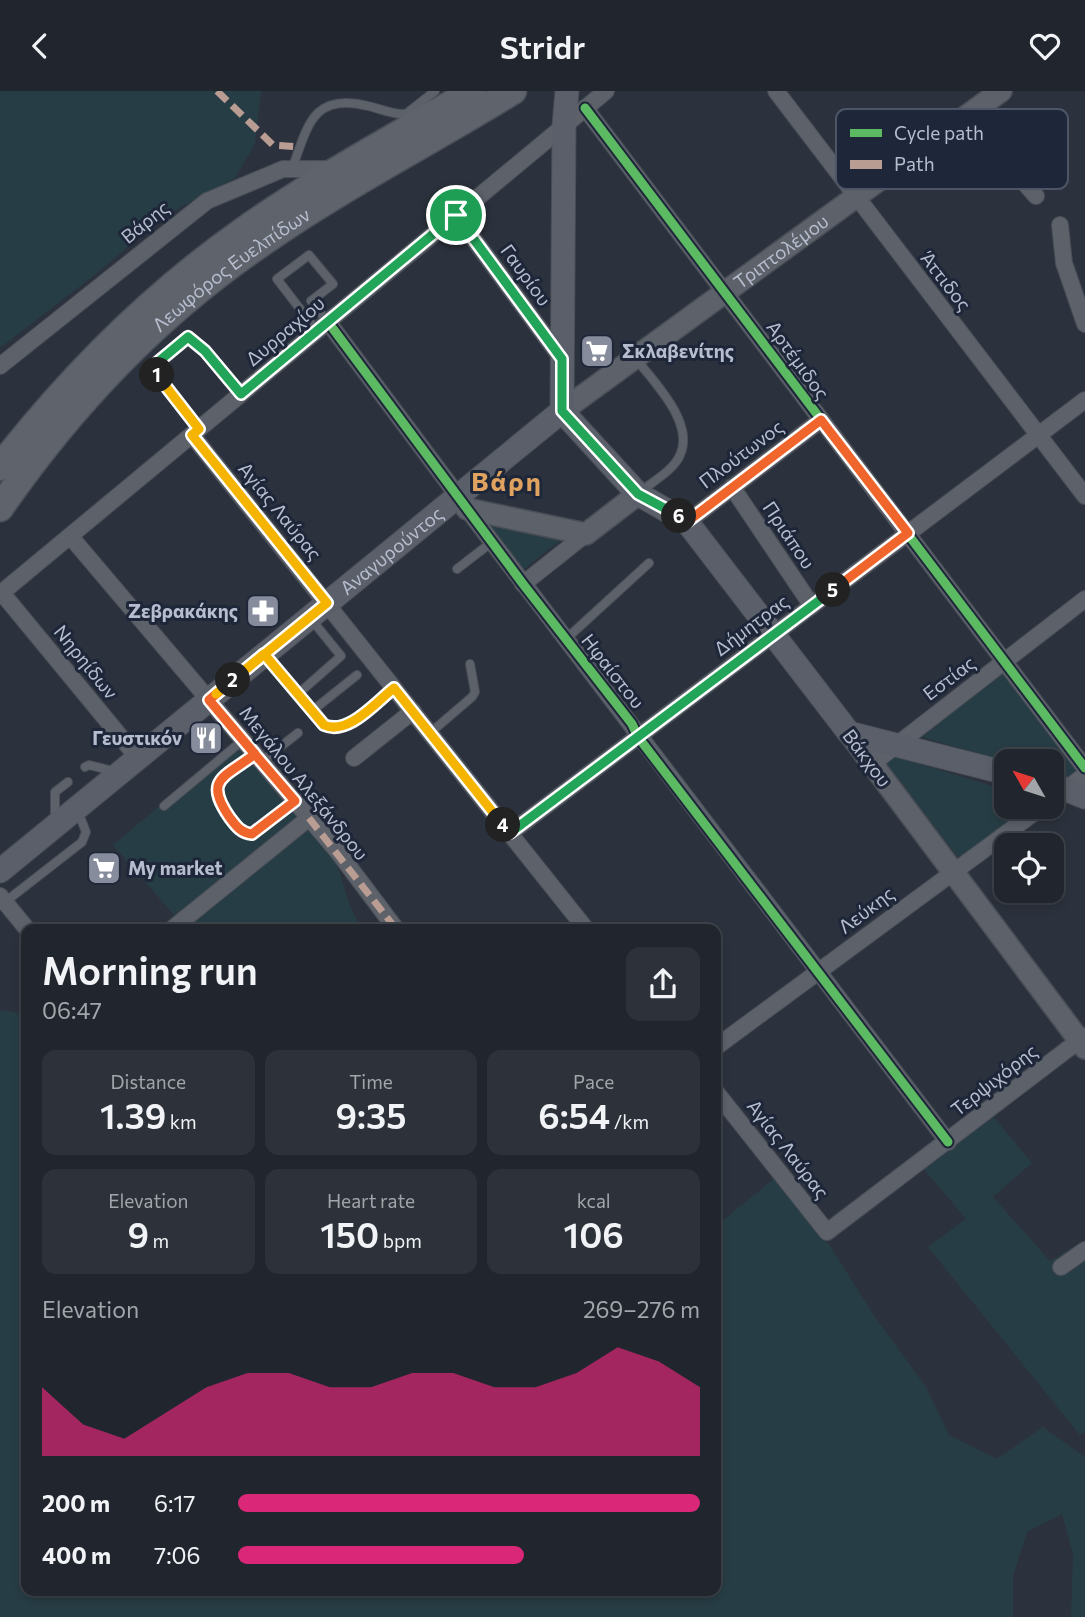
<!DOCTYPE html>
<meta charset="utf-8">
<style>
:root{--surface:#21262e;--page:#2d323a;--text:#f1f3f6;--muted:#a2a5aa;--line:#3e434a;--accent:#db2777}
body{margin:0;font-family:Commissioner,sans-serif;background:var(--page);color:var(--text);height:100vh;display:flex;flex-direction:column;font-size:26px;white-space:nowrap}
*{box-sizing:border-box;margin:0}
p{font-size:23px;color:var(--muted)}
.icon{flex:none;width:38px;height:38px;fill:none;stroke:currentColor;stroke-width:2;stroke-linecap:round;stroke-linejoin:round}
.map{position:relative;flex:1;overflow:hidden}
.side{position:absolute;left:21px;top:833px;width:700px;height:672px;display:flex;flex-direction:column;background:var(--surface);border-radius:14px;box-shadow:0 4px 10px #0003,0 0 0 2px var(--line)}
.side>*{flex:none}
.needle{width:46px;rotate:309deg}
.tools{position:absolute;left:994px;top:658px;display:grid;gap:14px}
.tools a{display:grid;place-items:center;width:70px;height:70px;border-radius:14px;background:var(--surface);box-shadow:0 4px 10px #0003,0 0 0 2px var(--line);font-size:35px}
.pin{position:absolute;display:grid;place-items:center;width:60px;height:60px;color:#fff;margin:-30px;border:4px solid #fff;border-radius:50%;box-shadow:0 2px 7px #0007}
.km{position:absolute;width:35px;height:35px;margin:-18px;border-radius:50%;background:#222;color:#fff;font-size:19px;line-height:35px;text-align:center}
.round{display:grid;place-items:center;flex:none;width:74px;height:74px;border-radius:14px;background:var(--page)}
.summary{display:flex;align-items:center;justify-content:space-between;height:119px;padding:0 21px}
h1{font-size:38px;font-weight:600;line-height:52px}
.metrics{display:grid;grid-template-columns:repeat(3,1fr);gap:10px;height:119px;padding:7px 21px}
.metrics div{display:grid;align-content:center;border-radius:14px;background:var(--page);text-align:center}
.metrics b{font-size:35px;font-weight:600}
.metrics small{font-size:19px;font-weight:400}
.metrics p{font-size:19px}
.chart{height:196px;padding:14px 21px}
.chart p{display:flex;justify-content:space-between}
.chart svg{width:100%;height:126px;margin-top:7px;fill:var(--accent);opacity:.7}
ul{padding:0 21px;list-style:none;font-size:23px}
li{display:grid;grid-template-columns:112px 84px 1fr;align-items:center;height:52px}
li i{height:18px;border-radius:9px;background:var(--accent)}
header{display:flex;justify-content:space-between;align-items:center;height:91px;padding:0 21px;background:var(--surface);font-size:32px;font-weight:600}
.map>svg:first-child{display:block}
.green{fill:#273d45}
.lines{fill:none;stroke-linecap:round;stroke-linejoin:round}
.service-casing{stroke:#484d56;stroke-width:10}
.minor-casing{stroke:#484d56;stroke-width:18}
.tertiary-casing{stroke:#484d56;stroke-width:24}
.secondary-casing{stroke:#484d56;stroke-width:25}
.primary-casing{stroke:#4a4f59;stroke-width:29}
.service{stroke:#5d616a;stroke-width:8}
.minor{stroke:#5d616a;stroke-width:16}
.tertiary{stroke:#5d616a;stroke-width:21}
.secondary{stroke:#5b5f69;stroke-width:23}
.primary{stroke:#5f636c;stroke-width:26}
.quiet{stroke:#b99d93;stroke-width:7;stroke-dasharray:14 7;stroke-linecap:butt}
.cycleway-casing{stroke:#1e2739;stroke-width:13}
.cycleway{stroke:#5cba63;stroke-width:9}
.split-1-casing{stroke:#fff;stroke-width:14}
.split-2-casing{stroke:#fff;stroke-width:14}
.split-3-casing{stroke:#fff;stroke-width:14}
.split-4-casing{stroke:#fff;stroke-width:14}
.split-5-casing{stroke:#fff;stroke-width:14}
.split-6-casing{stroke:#fff;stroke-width:14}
.split-7-casing{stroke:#fff;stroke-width:14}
.split-1{stroke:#22a559;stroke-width:9}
.split-2{stroke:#f5b400;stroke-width:9}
.split-3{stroke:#f0652b;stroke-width:9}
.split-4{stroke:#f5b400;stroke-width:9}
.split-5{stroke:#22a559;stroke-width:9}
.split-6{stroke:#f0652b;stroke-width:9}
.split-7{stroke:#22a559;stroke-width:9}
.labels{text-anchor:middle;stroke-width:6;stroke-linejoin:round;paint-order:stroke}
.street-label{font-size:19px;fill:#b6bdce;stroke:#1e2739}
.poi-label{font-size:19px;font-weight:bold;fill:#b6bdce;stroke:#1e2739;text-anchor:start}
.district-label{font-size:26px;font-weight:bold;letter-spacing:2px;fill:#e0a25f;stroke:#1e2739}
.key{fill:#1e2739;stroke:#4c5466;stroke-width:2}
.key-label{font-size:19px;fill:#b6bdce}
</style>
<header><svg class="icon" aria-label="back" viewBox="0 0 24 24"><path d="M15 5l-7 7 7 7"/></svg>Stridr<svg class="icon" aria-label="heart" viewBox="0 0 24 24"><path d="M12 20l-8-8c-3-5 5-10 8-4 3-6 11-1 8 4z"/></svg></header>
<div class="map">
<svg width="1085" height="1526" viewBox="0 0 1085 1526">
<rect width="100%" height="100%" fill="#2c323d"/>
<!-- green -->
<g class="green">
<path d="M 0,0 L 261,0 L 255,53 L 235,87 L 163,126 L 97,182 L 0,257 Z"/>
<path d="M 499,429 L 562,448 L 523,479 L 489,435 Z"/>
<path d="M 1003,579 L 1079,678 L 1066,689 L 1052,684 L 1052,670 L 1006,671 L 922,646 Z"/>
<path d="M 236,651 C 266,687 302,721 329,759 C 346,784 343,815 364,838 L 179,838 L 182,833 L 113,754 Z"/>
<path d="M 896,666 L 1006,699 L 1006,716 L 1031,716 L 960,769 L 885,672 Z"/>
<path d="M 0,919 L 26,923 L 26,1500 L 716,1500 L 716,1135 L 776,1086 L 825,1147 L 875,1226 L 926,1296 L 949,1344 L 997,1368 L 1043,1336 L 1085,1366 L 1085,1526 L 1071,1526 L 1073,1463 L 1062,1423 L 1027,1441 L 1013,1485 L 1013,1526 L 0,1526 Z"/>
<path d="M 991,1023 L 1032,1072 L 993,1106 L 1050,1170 L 1085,1149 L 1085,1341 L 1080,1344 L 928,1156 L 966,1128 L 924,1078 Z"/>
</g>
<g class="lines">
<!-- service casing -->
<g class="service-casing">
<g id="service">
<path d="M 292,78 C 308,34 313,1 368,15 C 381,18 394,24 406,23 L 435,0"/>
<path d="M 317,240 L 277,188 L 309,164 L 333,193 L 311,210 L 328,231"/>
<path d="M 636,268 C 654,291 695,332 680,364 C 674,379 652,391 640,401"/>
<path d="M 199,338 L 152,277 L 184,247 L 192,247 L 241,303"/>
<path d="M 457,478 L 492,451"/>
<path d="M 566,548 L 649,472"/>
<path d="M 266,566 L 324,634 C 348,644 376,612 394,597"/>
<path d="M 298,603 L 341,565 L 311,528"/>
<path d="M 312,620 L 357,584"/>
<path d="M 430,642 L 472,606 L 475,601 L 470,573"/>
<path d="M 255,663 C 224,687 204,688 230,727 C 236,735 241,742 252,743 L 295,710"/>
<path d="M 261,671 L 298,642"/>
<path d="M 85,676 L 89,674 L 117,681"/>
<path d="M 164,715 L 243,649"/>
<path d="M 55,731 L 55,701 L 68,691"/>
<path d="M 5,811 L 82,751 L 86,741 L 77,718"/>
</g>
</g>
<!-- minor casing -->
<g class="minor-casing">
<g id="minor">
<path d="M 776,0 L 1085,405"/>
<path d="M 585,17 L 1085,677"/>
<path d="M 965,24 L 1036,105"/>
<path d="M 456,124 L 562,268"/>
<path d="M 1060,134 L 1064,172 L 1085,233"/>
<path d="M 328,231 L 458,405"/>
<path d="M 0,275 L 207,110 L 283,78 L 336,78"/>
<path d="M 192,344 L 586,838"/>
<path d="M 732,396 L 812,515"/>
<path d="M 467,418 L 948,1051"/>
<path d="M 687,431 L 821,329"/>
<path d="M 70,445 L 338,761 L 396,838"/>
<path d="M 523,493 L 586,443"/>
<path d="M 2,502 L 138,667"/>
<path d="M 0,503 L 606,0"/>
<path d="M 354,667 L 413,620"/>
<path d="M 872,673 L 1085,508"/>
<path d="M 1052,709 L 1085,684"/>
<path d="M 510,742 L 1085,309"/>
<path d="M 0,805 L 27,838"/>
<path d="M 172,838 L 309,727"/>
<path d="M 716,956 L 1042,716"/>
<path d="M 716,1001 L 827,1141 L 1085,945"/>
<path d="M 1061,1176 L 1085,1159"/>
</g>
</g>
<!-- tertiary casing -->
<g class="tertiary-casing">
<g id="tertiary">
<path id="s1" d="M 562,320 L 1001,0"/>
<path d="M 458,405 L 467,418 L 586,443 L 638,403"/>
<path d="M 849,642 L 1085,957"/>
</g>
</g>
<!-- secondary casing -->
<g class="secondary-casing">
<g id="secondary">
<path d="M 562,320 L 638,403 L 687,431 L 849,642 L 1006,682"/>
<path d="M 562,320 L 564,35 L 567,0"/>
<path d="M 1052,693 L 1085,706"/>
<path id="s2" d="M 0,780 L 562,320"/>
</g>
</g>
<!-- primary casing -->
<g class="primary-casing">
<g id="primary">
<path d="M 0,376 C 68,289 150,206 240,142 C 314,89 395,46 473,0"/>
<path id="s3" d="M 0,417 C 70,316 157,224 259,154 C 340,97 429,52 513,0"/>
</g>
</g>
<!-- service -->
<use href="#service" class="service"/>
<!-- minor -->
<use href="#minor" class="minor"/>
<!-- tertiary -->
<use href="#tertiary" class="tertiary"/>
<!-- secondary -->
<use href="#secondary" class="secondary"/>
<!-- primary -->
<use href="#primary" class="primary"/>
<!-- quiet -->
<g class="quiet">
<path d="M 217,0 L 273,54 L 300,56"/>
<path d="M 309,727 L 396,838"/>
</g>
<!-- cycleway casing -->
<g class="cycleway-casing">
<g id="cycleway">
<path d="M 585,17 L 1085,677"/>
<path d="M 328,231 L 523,493 L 632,633 L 638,646 L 948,1051"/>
</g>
</g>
<!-- cycleway -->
<use href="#cycleway" class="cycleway"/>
</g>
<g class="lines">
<!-- split-1 casing -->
<g class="split-1-casing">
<path id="split-1" d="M 157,284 L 152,276 L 188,246 L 205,260 L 241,303 L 456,124"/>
</g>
<!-- split-2 casing -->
<g class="split-2-casing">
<path id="split-2" d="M 157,284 L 199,338 L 192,344 L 327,512 L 233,589"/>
</g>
<!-- split-3 casing -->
<g class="split-3-casing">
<path id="split-3" d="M 216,603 L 209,609 C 237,643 266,676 295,710 L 252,743 C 241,742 236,735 230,727 C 203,688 224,687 255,663 L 209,609 L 233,589"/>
</g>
<!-- split-4 casing -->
<g class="split-4-casing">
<path id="split-4" d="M 216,603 L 264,563 L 324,634 C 348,645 376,611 394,597 L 503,734"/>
</g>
<!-- split-5 casing -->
<g class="split-5-casing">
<path id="split-5" d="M 503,734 L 510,742 L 833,499"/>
</g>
<!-- split-6 casing -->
<g class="split-6-casing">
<path id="split-6" d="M 679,425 L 687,431 L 821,329 L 908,442 L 833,499"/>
</g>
<!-- split-7 casing -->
<g class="split-7-casing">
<path id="split-7" d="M 456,124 L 562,268 L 562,320 L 638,403 L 679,425"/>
</g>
<!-- split-1 -->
<use href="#split-1" class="split-1"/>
<!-- split-2 -->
<use href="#split-2" class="split-2"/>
<!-- split-3 -->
<use href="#split-3" class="split-3"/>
<!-- split-4 -->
<use href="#split-4" class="split-4"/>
<!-- split-5 -->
<use href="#split-5" class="split-5"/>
<!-- split-6 -->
<use href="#split-6" class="split-6"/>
<!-- split-7 -->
<use href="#split-7" class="split-7"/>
</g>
<!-- icons -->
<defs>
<g id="supermarket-square" transform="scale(1.75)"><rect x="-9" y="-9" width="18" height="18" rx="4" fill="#868c9b" stroke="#1e2739"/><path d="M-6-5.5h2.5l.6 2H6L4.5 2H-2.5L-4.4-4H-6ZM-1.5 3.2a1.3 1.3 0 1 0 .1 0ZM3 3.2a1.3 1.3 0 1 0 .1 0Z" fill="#fff"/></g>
<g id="pharmacy-square" transform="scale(1.75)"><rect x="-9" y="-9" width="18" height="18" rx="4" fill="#868c9b" stroke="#1e2739"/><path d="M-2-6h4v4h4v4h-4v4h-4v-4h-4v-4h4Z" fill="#fff"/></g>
<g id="restaurant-square" transform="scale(1.75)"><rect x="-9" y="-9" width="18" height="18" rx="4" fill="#868c9b" stroke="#1e2739"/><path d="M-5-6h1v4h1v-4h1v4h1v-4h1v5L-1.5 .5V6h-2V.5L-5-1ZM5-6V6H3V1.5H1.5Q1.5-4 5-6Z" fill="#fff"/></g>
</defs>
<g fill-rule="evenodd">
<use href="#supermarket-square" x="597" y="260"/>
<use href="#pharmacy-square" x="263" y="520"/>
<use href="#restaurant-square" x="206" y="647"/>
<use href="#supermarket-square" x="104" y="777"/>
</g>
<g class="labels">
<!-- street labels -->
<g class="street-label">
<text transform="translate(145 131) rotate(-39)" y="7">Βάρης</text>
<text dy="7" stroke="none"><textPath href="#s1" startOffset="271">Τριπτολέμου</textPath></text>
<text dy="7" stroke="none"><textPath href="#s3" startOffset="334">Λεωφόρος Ευελπίδων</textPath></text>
<text transform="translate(526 184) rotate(54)" y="7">Γαυρίου</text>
<text transform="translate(946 190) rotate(52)" y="7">Άττιδος</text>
<text transform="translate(285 240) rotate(-40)" y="7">Δυρραχίου</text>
<text transform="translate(798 269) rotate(54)" y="7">Αρτέμιδος</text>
<text transform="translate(741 363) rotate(-37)" y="7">Πλούτωνος</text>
<text transform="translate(280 420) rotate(51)" y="7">Αγίας Λαύρας</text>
<text transform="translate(789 444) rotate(56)" y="7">Πριάπου</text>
<text dy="7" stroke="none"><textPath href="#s2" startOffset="506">Αναγυρούντος</textPath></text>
<text transform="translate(751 534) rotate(-37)" y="7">Δήμητρας</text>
<text transform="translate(86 571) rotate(51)" y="7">Νηρηίδων</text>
<text transform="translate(613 580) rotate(52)" y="7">Ηφαίστου</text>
<text transform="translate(949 587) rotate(-37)" y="7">Εστίας</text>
<text transform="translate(867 667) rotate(53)" y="7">Βάκχου</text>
<text transform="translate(304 692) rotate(51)" y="7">Μεγάλου Αλεξάνδρου</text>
<text transform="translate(866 819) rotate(-37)" y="7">Λεύκης</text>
<text transform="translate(994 989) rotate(-38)" y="7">Τερψιχόρης</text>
<text transform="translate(788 1058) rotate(52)" y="7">Αγίας Λαύρας</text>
</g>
<!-- poi labels -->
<g class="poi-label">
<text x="622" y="267">Σκλαβενίτης</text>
<text x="238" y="527" text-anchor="end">Ζεβρακάκης</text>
<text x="182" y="654" text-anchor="end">Γευστικόν</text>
<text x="128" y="784">My market</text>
</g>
<!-- district labels -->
<g class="district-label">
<text x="507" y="400">Βάρη</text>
</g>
</g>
<!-- legend -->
<rect x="836" y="18" width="232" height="80" rx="10" class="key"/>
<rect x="850" y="38" width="32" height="8" fill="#5cba63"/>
<rect x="850" y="69" width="32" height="9" fill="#b99d93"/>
<g class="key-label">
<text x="894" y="49">Cycle path</text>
<text x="894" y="80">Path</text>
</g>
</svg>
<div class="tools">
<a><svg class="needle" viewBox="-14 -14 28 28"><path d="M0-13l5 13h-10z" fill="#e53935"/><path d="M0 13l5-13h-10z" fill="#a2a5aa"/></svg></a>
<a><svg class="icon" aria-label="locate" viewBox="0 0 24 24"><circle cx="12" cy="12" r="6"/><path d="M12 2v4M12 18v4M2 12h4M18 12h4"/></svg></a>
</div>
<div class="pin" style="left:456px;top:124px;background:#1e9e55"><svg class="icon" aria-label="arrive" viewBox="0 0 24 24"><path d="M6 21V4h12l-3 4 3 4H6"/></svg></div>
<b class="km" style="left:157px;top:284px">1</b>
<b class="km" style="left:233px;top:589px">2</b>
<b class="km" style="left:503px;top:734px">4</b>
<b class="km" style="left:833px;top:499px">5</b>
<b class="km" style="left:679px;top:425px">6</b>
<section class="side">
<div class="summary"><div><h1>Morning run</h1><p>06:47</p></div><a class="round"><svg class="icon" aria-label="share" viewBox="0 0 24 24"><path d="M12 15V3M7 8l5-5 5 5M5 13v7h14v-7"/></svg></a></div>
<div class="metrics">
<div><p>Distance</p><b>1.39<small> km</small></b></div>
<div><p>Time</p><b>9:35</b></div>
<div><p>Pace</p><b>6:54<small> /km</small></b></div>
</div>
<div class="metrics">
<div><p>Elevation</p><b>9<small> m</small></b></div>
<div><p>Heart rate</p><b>150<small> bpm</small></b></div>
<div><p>kcal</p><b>106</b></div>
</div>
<div class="chart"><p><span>Elevation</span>269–276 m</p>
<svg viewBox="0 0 160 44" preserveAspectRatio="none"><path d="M0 44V20L10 33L20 38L30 29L40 20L50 15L60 15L70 20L80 20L90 15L100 15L110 20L120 20L130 15L140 6L150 11L160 20V44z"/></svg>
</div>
<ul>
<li><b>200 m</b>6:17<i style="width:100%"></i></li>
<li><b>400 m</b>7:06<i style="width:62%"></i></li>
</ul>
</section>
</div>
